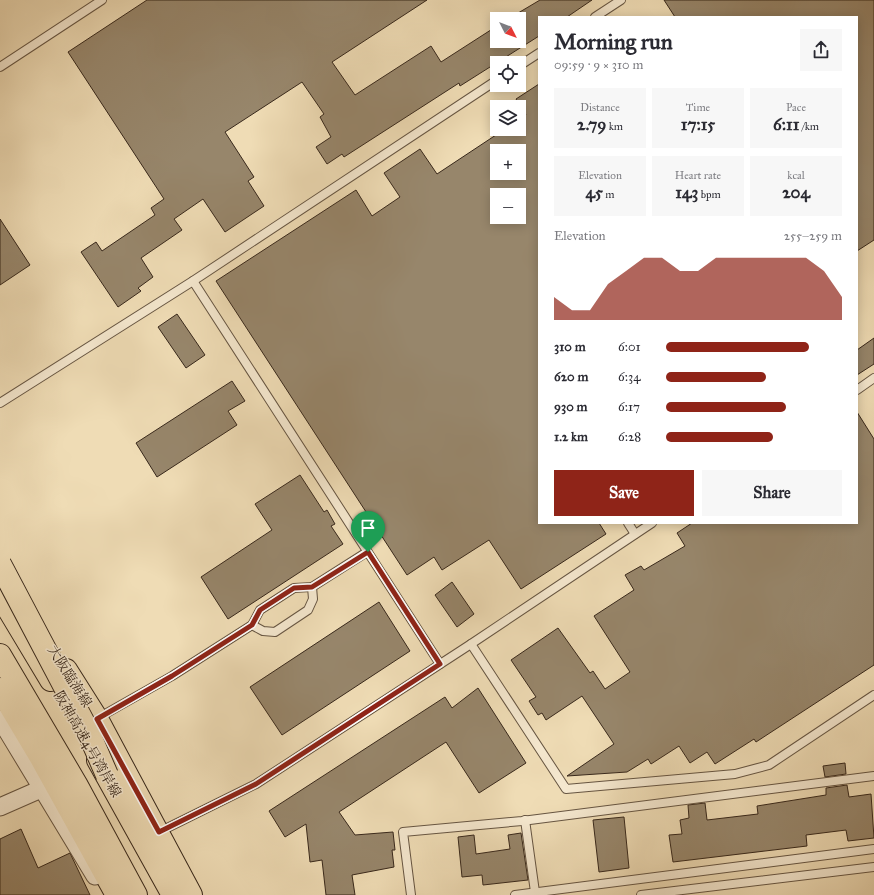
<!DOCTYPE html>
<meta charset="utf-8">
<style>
:root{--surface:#fff;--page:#f7f7f7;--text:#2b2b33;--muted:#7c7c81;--accent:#8f2418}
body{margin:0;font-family:"IM FELL Great Primer","Noto Serif JP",serif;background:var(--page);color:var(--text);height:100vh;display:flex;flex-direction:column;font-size:15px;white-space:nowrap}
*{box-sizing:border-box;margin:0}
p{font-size:13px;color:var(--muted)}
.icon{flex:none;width:22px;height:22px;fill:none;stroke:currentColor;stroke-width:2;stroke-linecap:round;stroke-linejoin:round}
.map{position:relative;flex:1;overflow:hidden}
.details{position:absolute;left:538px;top:16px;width:320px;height:508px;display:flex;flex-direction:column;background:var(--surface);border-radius:0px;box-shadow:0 2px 10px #0003}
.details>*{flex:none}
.needle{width:26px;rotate:132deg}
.controls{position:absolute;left:490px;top:12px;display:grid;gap:8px}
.controls a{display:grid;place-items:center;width:36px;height:36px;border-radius:0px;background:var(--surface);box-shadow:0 2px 10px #0003;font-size:20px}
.pin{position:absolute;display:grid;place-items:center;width:34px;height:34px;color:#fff;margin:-41px -17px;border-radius:50% 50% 50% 0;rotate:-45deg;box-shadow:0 0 4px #0007}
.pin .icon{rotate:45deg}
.round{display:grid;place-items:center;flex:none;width:42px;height:42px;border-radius:0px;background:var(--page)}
.head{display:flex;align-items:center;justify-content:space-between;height:68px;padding:0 16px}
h1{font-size:22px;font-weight:700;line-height:30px}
.stats{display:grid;grid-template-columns:repeat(3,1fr);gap:6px;height:68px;padding:4px 16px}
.stats div{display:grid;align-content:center;border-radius:0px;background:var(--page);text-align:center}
.stats b{font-size:17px;font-weight:700}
.stats small{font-size:11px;font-weight:400}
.stats p{font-size:11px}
.chart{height:112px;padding:8px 16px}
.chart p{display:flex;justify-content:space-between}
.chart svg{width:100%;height:72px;margin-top:4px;fill:var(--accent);opacity:.7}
.primary-button{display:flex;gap:8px;margin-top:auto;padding:8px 16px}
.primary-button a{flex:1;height:46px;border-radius:0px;background:var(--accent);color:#fff;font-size:16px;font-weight:700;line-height:46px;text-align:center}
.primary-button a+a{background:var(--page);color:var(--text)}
ul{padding:0 16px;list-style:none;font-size:13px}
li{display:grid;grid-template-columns:64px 48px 1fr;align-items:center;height:30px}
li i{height:10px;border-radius:5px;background:var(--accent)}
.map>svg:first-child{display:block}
.building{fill:#97866b;stroke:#38281b;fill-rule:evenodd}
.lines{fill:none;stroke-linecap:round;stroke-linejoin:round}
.service-casing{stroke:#665542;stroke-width:10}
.minor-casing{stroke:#665542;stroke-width:19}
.primary-casing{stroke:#38281b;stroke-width:24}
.motorway-casing{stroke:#38281b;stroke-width:24}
.service{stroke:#f5e8cf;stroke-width:8}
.minor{stroke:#f5e8cf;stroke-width:17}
.primary{stroke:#efdcb5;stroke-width:22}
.motorway{stroke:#efdcb5;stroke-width:22}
.motorway-bridge-casing{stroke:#38281b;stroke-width:24;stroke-linecap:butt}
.motorway-bridge{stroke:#efdcb5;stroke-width:22}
.route-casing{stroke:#fff;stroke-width:8}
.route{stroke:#8f2418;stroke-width:5}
.labels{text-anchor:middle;stroke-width:3;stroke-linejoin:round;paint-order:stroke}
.street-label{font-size:14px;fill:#38281b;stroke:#f5e8cf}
</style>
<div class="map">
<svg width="874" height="895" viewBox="0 0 874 895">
<rect width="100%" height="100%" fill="#efdcb5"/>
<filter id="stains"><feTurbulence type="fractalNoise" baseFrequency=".005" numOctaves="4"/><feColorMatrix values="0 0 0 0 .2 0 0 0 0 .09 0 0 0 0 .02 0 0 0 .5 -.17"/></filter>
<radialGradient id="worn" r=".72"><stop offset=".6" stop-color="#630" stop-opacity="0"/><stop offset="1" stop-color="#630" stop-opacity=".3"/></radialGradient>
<!-- building -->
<g class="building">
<path d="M 147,0 L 427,0 L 332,62 L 355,95 L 431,46 L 441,62 L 497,26 L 497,41 L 519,41 L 519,19 L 508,19 L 540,0 L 592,0 L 567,17 L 539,17 L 539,36 L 460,86 L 459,83 L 344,157 L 342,154 L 327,164 L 316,147 L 331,137 L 320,117 L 324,114 L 302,82 L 225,132 L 254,177 L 248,181 L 264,206 L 225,232 L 203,199 L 174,219 L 182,230 L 141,258 L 153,277 L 138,288 L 141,291 L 118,307 L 81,252 L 96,242 L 102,251 L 155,215 L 151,208 L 164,199 L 68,52 Z"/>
<path d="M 664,0 L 874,0 L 874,240 L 857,251 L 857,17 L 675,17 Z"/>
<path d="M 539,84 L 539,523 L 599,523 L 606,534 L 521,589 L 489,540 L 442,570 L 434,557 L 407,575 L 216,281 L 356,190 L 372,216 L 400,197 L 384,173 L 420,149 L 437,174 L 505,129 L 519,129 L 519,120 L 526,115 L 516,99 ZM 497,151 L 519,151 L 519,173 L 497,173 ZM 497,195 L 519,195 L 519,217 L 497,217 Z"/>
<path d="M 0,219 L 30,265 L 0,285 Z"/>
<path d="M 177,314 L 205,355 L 186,368 L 158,327 Z"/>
<path d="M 874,338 L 874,364 L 857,375 L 857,350 Z"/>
<path d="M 232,381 L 245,401 L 228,411 L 237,425 L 157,477 L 136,443 Z"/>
<path d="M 857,412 L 874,439 L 874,665 L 756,742 L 754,739 L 715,764 L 707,752 L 690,763 L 679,746 L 651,764 L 648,759 L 627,772 L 567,776 L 614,744 L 582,696 L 546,720 L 542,713 L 538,715 L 529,701 L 536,697 L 511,660 L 558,628 L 590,673 L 593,671 L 605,689 L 630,672 L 594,616 L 634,590 L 625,575 L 641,566 L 644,570 L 685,546 L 677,533 L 692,523 L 857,523 Z"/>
<path d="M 300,475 L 324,512 L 327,510 L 335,524 L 331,526 L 343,544 L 228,619 L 201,577 L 272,530 L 255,504 Z"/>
<path d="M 452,582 L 474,614 L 457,627 L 435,595 Z"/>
<path d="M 379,602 L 410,651 L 282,735 L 250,687 Z"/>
<path d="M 478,688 L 526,763 L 479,793 L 446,742 L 339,812 L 355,835 L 393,832 L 395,850 L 392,850 L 394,867 L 352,875 L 355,895 L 326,895 L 322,860 L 310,862 L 306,824 L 285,837 L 269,811 L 445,697 L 452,708 Z"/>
<path d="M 845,763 L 846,774 L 825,777 L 823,766 Z"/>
<path d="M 847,785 L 849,797 L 871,794 L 874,838 L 848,841 L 846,830 L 806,835 L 807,846 L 673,862 L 669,835 L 682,834 L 680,820 L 689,818 L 688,805 L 705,803 L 707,820 L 758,814 L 757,806 L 826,795 L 826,788 Z"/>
<path d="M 624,817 L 629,868 L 599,872 L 593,820 Z"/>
<path d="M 21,829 L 38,868 L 70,853 L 90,895 L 0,895 L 0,839 Z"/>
<path d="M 521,833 L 528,880 L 483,885 L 482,875 L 462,877 L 458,837 L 474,835 L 476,854 L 510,849 L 508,835 Z"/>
</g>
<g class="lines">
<!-- service casing -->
<g class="service-casing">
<g id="service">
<path d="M 595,17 L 621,0"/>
<path d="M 519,66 L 539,53"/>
<path d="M 0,67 L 102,0"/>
<path d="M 193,281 L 440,664"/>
<path d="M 857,390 L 874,378"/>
<path d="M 0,403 L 193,281 L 497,80"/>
<path d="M 628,523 L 635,534"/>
<path d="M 252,625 L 263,631 L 275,632 L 308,610 L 313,599 L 312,587"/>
<path d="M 471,644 L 566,789 L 735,774 L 769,765 L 874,695"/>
<path d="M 98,718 L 172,676 L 252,625 L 260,610 L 294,588 L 312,587 L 367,552"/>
<path d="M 525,820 L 535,892"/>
<path d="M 159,832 L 256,784 L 471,644 L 652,523"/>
<path d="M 411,895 L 403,832 L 522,821 L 874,776"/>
<path d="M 515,895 L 874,849"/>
<path d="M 641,895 L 874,867"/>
</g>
</g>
<!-- minor casing -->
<g class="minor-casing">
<g id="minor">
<path d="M 0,719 L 95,876"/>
<path d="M 0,807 L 41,789"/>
</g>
</g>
<!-- primary casing -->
<g class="primary-casing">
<g id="primary">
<path d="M 66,670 L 97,719 L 191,895"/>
<path d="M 0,689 L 40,756 L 117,895"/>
</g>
</g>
<!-- motorway casing -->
<g class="motorway-casing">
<g id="motorway">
<path d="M 0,595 L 51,680"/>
<path d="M 0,655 L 76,784 L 136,895"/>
<path d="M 98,760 L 173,895"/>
</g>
</g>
<!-- service -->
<use href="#service" class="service"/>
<!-- minor -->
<use href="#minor" class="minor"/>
<!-- primary -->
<use href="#primary" class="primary"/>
<!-- motorway -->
<use href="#motorway" class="motorway"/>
<!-- motorway-bridge casing -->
<g class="motorway-bridge-casing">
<path id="motorway-bridge" d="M 0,564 L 87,729 L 107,775"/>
</g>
<!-- motorway-bridge -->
<use href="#motorway-bridge" class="motorway-bridge"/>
</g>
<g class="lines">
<!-- route casing -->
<g class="route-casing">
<path id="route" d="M 368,552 L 440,664 L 256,784 L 159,832 L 97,719 L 172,676 L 252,625 L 260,610 L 294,588 L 312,587 Z"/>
</g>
<!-- route -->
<use href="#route" class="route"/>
</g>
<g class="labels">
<!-- street labels -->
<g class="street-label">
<text transform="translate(70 676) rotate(58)" y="5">大阪臨海線</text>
<text transform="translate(88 744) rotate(60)" y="5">阪神高速4号湾岸線</text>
</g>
</g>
<rect width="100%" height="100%" filter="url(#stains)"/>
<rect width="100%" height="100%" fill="url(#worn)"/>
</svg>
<div class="controls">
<a><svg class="needle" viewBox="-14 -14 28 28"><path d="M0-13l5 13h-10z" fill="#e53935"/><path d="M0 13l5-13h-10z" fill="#7c7c81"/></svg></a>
<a><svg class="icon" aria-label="locate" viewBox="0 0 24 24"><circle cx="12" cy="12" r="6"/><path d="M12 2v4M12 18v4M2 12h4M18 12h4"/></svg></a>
<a><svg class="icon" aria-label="layers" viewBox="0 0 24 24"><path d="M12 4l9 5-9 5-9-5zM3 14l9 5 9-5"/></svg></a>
<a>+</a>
<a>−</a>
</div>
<div class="pin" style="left:368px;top:552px;background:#1e9e55"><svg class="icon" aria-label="arrive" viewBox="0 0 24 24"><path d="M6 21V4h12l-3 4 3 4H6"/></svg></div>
<section class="details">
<div class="head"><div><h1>Morning run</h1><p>09:59 · 9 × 310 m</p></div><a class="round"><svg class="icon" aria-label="share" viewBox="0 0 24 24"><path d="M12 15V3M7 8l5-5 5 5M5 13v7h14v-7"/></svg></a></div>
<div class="stats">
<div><p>Distance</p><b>2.79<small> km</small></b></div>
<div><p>Time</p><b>17:15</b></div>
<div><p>Pace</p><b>6:11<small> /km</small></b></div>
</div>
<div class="stats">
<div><p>Elevation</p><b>45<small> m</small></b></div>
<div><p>Heart rate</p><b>143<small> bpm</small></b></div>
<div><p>kcal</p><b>204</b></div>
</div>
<div class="chart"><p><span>Elevation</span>255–259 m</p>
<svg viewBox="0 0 160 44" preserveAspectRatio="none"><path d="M0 44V30L10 38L20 38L30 22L40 14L50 6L60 6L70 14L80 14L90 6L100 6L110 6L120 6L130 6L140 6L150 14L160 30V44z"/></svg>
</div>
<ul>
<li><b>310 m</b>6:01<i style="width:81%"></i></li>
<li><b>620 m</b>6:34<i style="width:57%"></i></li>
<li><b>930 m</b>6:17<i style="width:68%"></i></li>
<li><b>1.2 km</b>6:28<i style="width:61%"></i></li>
</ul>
<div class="primary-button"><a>Save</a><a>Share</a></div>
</section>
</div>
